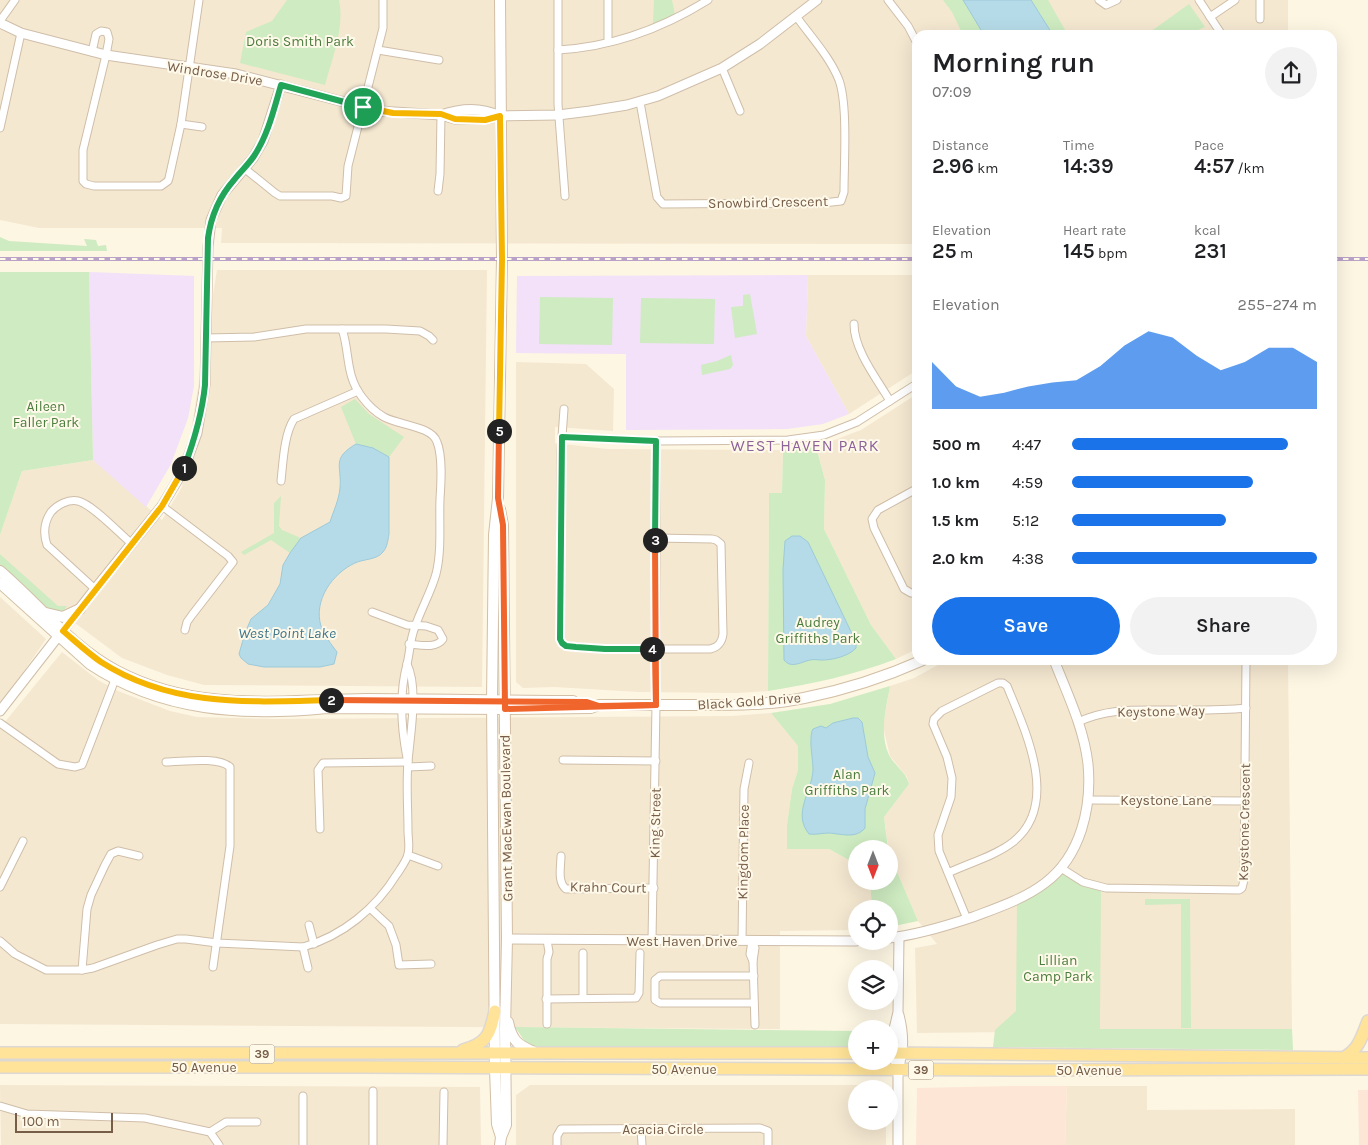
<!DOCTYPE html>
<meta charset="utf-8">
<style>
:root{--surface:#fff;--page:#f2f2f2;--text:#202124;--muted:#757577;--accent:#1a73e8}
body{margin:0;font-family:Karla,sans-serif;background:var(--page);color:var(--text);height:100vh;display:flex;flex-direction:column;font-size:19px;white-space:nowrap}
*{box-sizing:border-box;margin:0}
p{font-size:16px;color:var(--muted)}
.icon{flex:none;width:28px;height:28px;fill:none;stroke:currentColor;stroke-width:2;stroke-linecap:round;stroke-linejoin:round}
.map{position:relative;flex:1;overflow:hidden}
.side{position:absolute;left:912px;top:30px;width:425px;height:635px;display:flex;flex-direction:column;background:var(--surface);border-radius:15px;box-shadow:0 5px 20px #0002}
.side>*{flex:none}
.needle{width:32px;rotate:180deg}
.fabs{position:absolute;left:848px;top:840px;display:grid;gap:10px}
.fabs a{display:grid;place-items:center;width:50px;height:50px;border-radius:50%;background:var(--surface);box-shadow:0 5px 20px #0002;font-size:25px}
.scale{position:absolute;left:15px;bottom:12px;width:98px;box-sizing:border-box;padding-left:5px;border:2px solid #765d48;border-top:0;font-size:14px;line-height:18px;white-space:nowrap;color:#765d48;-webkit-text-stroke:4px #fff9ea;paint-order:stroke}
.pin{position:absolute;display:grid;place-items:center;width:42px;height:42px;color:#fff;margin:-21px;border:2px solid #fff;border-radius:50%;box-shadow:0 1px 5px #0007}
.km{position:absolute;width:25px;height:25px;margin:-12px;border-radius:50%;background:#222;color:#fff;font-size:14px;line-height:25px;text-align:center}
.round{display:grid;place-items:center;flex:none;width:52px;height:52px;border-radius:26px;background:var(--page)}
.head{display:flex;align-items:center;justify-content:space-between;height:85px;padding:0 20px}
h1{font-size:28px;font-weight:600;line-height:38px}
.figures{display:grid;grid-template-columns:repeat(3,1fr);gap:8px;height:85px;padding:5px 20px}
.figures div{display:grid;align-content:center}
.figures b{font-size:21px;font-weight:600}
.figures small{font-size:14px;font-weight:400}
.figures p{font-size:14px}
.chart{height:140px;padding:10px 20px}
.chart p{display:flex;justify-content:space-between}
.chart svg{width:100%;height:90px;margin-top:5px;fill:var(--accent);opacity:.7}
.cta{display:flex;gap:10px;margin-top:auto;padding:10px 20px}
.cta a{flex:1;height:58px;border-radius:30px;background:var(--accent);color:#fff;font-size:20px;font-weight:600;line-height:58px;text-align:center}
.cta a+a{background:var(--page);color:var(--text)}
ul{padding:0 20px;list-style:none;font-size:16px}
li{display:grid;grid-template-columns:80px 60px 1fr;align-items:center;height:38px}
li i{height:12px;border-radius:6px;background:var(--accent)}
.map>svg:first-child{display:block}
.residential{fill:#f5e8d1}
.commercial{fill:#fee6d6}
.education{fill:#f3e0f9}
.green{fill:#ceebc1}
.water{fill:#b6dbe8;stroke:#9ccada}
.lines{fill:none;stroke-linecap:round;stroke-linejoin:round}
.minor-casing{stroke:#cfbea9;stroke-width:9}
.tertiary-casing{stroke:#cfbea9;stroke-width:11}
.secondary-casing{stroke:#d2bfa6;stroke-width:12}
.primary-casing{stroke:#ded8d3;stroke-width:14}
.minor{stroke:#fff;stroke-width:7}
.tertiary{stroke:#fff;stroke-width:9}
.secondary{stroke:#fff;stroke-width:10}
.primary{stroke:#ffe398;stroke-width:11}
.rail-casing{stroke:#b9a1c7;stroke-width:4}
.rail{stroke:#fff9ea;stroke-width:2;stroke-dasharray:5.5;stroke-linecap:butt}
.split-1-casing{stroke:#fff;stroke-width:10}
.split-2-casing{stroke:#fff;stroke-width:10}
.split-3-casing{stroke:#fff;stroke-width:10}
.split-4-casing{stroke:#fff;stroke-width:10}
.split-5-casing{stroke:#fff;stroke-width:10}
.split-6-casing{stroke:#fff;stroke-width:10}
.split-1{stroke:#22a559;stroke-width:6}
.split-2{stroke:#f5b400;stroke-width:6}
.split-3{stroke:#f0652b;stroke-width:6}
.split-4{stroke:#22a559;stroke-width:6}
.split-5{stroke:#f0652b;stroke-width:6}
.split-6{stroke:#f5b400;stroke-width:6}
.labels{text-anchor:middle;stroke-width:4;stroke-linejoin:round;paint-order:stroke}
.shield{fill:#fff9ea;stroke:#9f8c79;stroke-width:1}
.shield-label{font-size:12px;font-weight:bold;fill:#765d48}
.park-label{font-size:14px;fill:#4b7d3f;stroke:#fff9ea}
.street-label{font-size:14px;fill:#765d48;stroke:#fff9ea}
.water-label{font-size:15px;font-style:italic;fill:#40778b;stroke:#fff9ea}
.quarter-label{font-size:16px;letter-spacing:1px;fill:#8d639a;stroke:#fff9ea}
</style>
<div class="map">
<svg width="1368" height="1145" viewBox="0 0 1368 1145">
<rect width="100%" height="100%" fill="#fdf6e3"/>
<!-- residential -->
<g class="residential">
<path d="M 0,0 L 1288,0 L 1288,35 L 918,35 L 917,244 L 221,243 L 222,228 L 39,228 L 0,220 Z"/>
<path d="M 217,270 L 487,270 L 482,687 L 204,685 L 167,675 L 122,658 L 75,623 L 0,554 L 0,535 L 22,471 L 93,460 L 162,520 L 182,487 Z"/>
<path d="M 808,275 L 917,275 L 917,370 L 849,414 L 806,336 Z"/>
<path d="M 516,362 L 586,364 L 614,389 L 613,431 L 555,427 L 555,443 L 607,449 L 783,450 L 782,493 L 769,494 L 768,691 L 737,693 L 639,692 L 554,687 L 523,688 L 516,682 Z"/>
<path d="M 917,394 L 917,649 L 896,659 L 871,625 L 824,529 L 825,480 L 816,447 L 861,430 Z"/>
<path d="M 0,597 L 46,639 L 0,706 Z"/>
<path d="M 62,652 L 98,680 L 118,691 L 170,711 L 197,717 L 273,719 L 732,716 L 771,713 L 798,746 L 798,770 L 792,789 L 787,825 L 787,849 L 829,849 L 856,864 L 856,881 L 870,881 L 872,909 L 856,909 L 856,930 L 780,931 L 780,1029 L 0,1024 L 0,728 Z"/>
<path d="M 947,660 L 1288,660 L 1292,1029 L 917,1033 L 915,948 L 937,944 L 918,921 L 889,853 L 884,817 L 909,784 L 907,777 L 890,756 L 883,726 L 890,686 L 914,678 Z"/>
<path d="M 0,1085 L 480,1087 L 481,1145 L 1,1145 Z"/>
<path d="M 530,1085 L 880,1085 L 886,1089 L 856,1089 L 856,1121 L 886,1121 L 886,1145 L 516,1145 L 516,1095 Z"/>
<path d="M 1067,1086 L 1147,1086 L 1147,1110 L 1295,1109 L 1295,1145 L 1065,1145 Z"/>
</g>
<!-- commercial -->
<g class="commercial">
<path d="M 1011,1086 L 1067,1086 L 1065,1145 L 916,1145 L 917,1088 Z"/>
<path d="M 1358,1090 L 1368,1090 L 1368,1145 L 1359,1145 Z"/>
</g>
<!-- education -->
<g class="education">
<path d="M 89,272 L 194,276 L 194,386 L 188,418 L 171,464 L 146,507 L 93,460 Z"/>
<path d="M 808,275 L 806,336 L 849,414 L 823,424 L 787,429 L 626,430 L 626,354 L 516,353 L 517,276 Z"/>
</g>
<!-- green -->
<g class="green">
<path d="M 287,0 L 339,0 C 345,28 332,58 325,85 L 240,63 L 246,32 L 272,21 Z"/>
<path d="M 654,0 L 672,0 L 675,15 L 653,25 Z"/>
<path d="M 943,0 L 1048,0 L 1068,35 L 963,35 L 952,12 Z"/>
<path d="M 1189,4 L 1205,27 L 1187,35 L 1146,35 Z"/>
<path d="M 0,237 L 9,241 L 87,246 L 84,239 L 96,240 L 98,246 L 106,245 L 107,251 L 0,251 Z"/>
<path d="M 0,272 L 89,272 L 93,460 L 22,471 L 0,535 Z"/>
<path d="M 750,294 L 757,334 L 735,338 L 731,307 L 743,306 L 743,295 Z"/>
<path d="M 540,297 L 613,298 L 612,345 L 539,344 Z"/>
<path d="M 641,298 L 715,299 L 714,344 L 640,343 Z"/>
<path d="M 731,355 L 733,365 L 730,369 L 702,375 L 701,365 L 717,361 Z"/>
<path d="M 355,399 L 369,414 L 404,437 L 389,457 L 373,448 L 356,444 L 341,407 Z"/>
<path d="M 816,447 L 825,480 L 824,529 L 871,625 L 896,659 C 854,675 812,684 768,691 L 769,493 L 782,493 L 783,450 Z"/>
<path d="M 281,496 L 279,526 L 282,530 L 301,538 L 290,553 L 271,540 L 244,555 L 241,552 L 274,533 L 274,503 Z"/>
<path d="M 0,554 L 58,606 L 67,606 L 62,613 L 51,611 L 0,567 Z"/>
<path d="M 890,686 C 886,709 879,734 889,755 C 895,766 906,772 909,784 L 884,817 L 888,849 L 856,849 L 856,864 L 829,849 L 787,849 L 787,825 L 792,789 L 798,770 L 798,746 L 771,713 L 830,704 Z"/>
<path d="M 889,853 L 918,921 L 889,927 L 889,909 L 872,909 L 870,881 L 889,881 Z"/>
<path d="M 1061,868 L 1101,887 L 1100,1029 L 1292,1029 L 1293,1050 L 993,1047 L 995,1030 L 1016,1011 L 1017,899 Z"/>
<path d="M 1145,899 L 1190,899 L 1191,1028 L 1181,1028 L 1181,904 L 1145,905 Z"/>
<path d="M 515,1027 L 856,1031 L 856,1048 L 528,1046 Z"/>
</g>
<!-- water -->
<g class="water">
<path d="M 963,0 L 1031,0 L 1053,35 L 984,35 Z"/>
<path d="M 356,444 L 373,448 L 389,457 L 389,534 C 388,540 387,548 383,552 C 377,560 363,559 355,563 C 333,573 313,600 321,626 C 324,635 331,644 337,652 L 334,664 L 320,667 L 264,667 L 248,664 L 241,658 L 239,654 L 245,633 L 251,619 L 268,605 L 280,584 L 283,565 L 290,553 L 301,538 L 330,522 C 333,512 339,500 340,488 C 342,465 331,459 356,444 Z"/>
<path d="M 792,536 L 800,536 L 808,542 L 856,642 L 856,648 C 849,656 833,660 822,660 C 818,660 814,659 810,660 C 801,662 791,669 784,660 L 783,570 L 785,541 Z"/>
<path d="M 853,718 L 858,718 L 862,722 L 868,757 L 875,773 L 865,809 L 865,828 C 856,839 842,834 829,833 C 822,833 816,835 809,834 C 792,813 812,792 813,770 C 813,757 809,744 812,731 L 813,729 L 821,726 L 826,728 L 833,723 Z"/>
</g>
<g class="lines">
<!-- minor casing -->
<g class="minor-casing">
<g id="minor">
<path d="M 558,0 L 558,104 L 565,196"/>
<path d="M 608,0 L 608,42"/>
<path d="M 888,0 L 908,26 L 918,45"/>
<path d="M 1099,0 L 1106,5 L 1117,0"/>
<path d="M 1199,0 L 1222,35"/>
<path d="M 1260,0 L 1260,19"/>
<path d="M 1210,17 L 1235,0"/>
<path d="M 0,21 L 15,0"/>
<path d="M 378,50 L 439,60"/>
<path d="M 558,50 C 611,47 663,28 708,0"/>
<path d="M 92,52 L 96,34 L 101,31 L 107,32 L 109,39 L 106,55 L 83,150 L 83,181 L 86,184 L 94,186 L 161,186 L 168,181 L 169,178 L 181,124 L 199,0"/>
<path d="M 722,68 L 740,111"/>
<path d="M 640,102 L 657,197 L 663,204 L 823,203 L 841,201 L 844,192 C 844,163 848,105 839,80 C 830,57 811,37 796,16"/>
<path d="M 181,124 L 202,127"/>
<path d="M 0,128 L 21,33"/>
<path d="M 244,168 L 275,193 L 280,196 L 332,196 L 341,198 L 346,196 L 348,166 L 383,28 L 383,0"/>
<path d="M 438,191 L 440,174 L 441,115"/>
<path d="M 854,324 C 854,350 877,379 890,401"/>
<path d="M 342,329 C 350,352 345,375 362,397 C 368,405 375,412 384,417 C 398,425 432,426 437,442 C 443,457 441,484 440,499 C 439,524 442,550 436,574 C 431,592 421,609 415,627 C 410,639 410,652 407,664 C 399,694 401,727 407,758"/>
<path d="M 206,338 L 254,337 L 306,329 L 386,329 L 420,331 L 429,336 L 433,340"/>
<path d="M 564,409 L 561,451 L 560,639 L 562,643 L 566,646 L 605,649 L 710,649 C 719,647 722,642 723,634 L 721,544 L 716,540 L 712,539 L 656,538"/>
<path d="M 562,437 L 656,441"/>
<path d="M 281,481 C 283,463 284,434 294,419 L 358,391"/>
<path d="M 918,488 L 878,510 L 872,519 L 874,528 L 904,589 L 911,593 L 918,593"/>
<path d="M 162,506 L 228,556 L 233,562 L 192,615 L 187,622 L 185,630"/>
<path d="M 95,589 L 47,545 C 43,533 44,522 51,512 C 57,505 68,499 78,501 C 92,504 120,534 132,544"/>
<path d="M 372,612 L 407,625 L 426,626 L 438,630 L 443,639 C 436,649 420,645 409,644"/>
<path d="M 1078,722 C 1106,709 1131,710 1161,710 C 1190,710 1218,711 1246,708"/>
<path d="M 0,723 L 58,764 L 75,767 L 82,765 L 116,677"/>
<path d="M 563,760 L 656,761"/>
<path d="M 166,762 C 182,762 217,756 230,767 L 230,846 L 213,967"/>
<path d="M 408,767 L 431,766"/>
<path d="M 1088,800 L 1245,801"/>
<path d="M 320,829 L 318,770 L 323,763 L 408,762"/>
<path d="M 408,855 L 438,866"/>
<path d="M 561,856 C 561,866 557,882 566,889 L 654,888"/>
<path d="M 1061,868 L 1083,882 L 1106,888 L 1239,890 L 1242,888 L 1244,880 L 1246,660"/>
<path d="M 948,873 C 969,863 995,856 1013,842 C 1061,804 1025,730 1007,686 L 1003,683 L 998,683 L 942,711 L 934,719 L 933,724 L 947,757 L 952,778 L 951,797 L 938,835 L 939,851 L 967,919"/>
<path d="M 0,887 L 23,841"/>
<path d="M 371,909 L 389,926 L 396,945 L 399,965 L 431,964"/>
<path d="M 309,925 L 314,944"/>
<path d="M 652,940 L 656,705 L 656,441 L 788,440 L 824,435 L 857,422 L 918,383"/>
<path d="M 0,941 L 15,954 L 46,970 L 82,970 L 93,968 L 157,945 L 177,939 L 186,939 L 217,943 L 303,947 C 343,936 376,908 397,874 C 401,868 407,860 408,854 C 410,847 408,838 408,831 C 408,808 406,785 408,762 C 410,735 419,689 407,664"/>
<path d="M 742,941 L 744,789 L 749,763"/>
<path d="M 752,941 L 755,948 L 753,961 L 755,1025"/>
<path d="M 752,941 L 750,954 L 753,961"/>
<path d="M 303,947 L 308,968"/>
<path d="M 82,970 L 87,909 L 91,895 L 105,865 L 111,854 L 118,851 L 139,856"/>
<path d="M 754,976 L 660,976 L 655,980 L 655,1000 L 660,1003 L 754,1003"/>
<path d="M 583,998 L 583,953"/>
<path d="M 546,999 L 636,998 L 639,993 L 640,953"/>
<path d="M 547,1024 L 547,959 L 549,952 L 547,940"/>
<path d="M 0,1106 L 27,1114 L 145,1118 L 210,1132 L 219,1145"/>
<path d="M 641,1129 L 642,1145"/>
<path d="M 210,1132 L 226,1122 L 257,1122"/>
<path d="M 303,1145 L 303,1096"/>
<path d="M 373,1145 L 373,1091"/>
<path d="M 443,1145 L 444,1092"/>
<path d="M 557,1145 L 557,1136 L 561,1129 L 760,1128 L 768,1131 L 768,1145"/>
</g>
</g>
<!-- tertiary casing -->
<g class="tertiary-casing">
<g id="tertiary">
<path d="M 0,23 L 21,33 L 106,55 L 236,74 L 379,111 L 441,115 L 455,119 L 485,119 L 500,116 L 558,115 L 590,111 L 627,105 L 658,96 L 722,68 L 760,44 L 817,0"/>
<path d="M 441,115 C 462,108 480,107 500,116"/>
<path d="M 0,711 L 95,589 L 162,506 L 183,471 L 197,433 L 205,385 L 208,247 L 211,220 L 222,195 L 253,158 L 263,141 L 281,85"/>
<path d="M 889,938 C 917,935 946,926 973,917 C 997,908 1024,899 1045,883 C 1081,856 1092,807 1088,764 C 1084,728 1067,693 1054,660"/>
<path d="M 507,939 L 856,941"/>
<path d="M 898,1070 C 904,1050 904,1035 899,1015"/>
<path d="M 898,1145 L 898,1070 L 893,1054 L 894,1029 L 898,1012 L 899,937"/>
</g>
</g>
<!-- secondary casing -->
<g class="secondary-casing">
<g id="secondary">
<path d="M 500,0 L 502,259 L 498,498 L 494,535 L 492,700 L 495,1069 L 497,1124 L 501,1137 L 500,1145"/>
<path d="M 500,509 L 503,525 L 507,939 L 505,1029 L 506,1125 L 501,1137"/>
<path d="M 0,571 C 39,604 71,647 117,671 C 197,713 280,700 366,699 C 435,699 504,701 573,701"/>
<path d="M 0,583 L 90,664 C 162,712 244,716 327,708 L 508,709 L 591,708 L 599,705 C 633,705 667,705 701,705 C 735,705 770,705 804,698 C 844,690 885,677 923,660"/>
<path d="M 46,613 L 63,617 L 80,609"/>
<path d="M 508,1022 C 512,1041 518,1045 534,1052"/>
</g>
</g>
<!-- primary casing -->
<g class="primary-casing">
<g id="primary">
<path d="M 463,1050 C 488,1043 490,1034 495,1011"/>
<path d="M 0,1053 L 856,1053"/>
<path d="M 889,1053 L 1368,1058"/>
<path d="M 1343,1058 C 1359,1050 1362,1036 1368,1021"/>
<path d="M 0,1067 L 362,1067 L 1016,1070 L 1368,1069"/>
</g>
</g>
<!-- minor -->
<use href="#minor" class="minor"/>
<!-- tertiary -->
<use href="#tertiary" class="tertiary"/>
<!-- secondary -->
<use href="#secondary" class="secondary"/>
<!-- primary -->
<use href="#primary" class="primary"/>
<!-- rail casing -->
<g class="rail-casing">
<g id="rail">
<path d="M 0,259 L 918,259"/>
<path d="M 1332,259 L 1368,259"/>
</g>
</g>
<!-- rail -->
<use href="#rail" class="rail"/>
</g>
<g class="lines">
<!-- split-1 casing -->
<g class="split-1-casing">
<path id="split-1" d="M 184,468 C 194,441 202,415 205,385 L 208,238 C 211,216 219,197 234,180 C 240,172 248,165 254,156 C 268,135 274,109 281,85 L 363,107"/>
</g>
<!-- split-2 casing -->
<g class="split-2-casing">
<path id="split-2" d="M 184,468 L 162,506 L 63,631 C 75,641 88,653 101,662 C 173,708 251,702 331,700"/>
</g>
<!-- split-3 casing -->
<g class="split-3-casing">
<path id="split-3" d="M 331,700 L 587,702 L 599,706 L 656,705 L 655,540"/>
</g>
<!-- split-4 casing -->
<g class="split-4-casing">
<path id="split-4" d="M 652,649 L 605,649 L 576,647 L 566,646 L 562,643 L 560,639 L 562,437 L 656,441 L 655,540"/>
</g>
<!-- split-5 casing -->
<g class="split-5-casing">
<path id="split-5" d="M 499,431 L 498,498 L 503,525 L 505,709 L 656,705 L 655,649 L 652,649"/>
</g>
<!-- split-6 casing -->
<g class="split-6-casing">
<path id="split-6" d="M 363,107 L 393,113 L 441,114 L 455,119 L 485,120 L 500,116 L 502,259 L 499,431"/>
</g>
<!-- split-1 -->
<use href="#split-1" class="split-1"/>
<!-- split-2 -->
<use href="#split-2" class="split-2"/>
<!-- split-3 -->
<use href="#split-3" class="split-3"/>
<!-- split-4 -->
<use href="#split-4" class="split-4"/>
<!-- split-5 -->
<use href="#split-5" class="split-5"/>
<!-- split-6 -->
<use href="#split-6" class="split-6"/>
</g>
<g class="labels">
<!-- shield labels -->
<g class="shield">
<rect x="249.5" y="1044.5" width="25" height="19" rx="4"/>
<rect x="908.5" y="1060.5" width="25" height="19" rx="4"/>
</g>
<g class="shield-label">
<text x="262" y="1058">39</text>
<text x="921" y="1074">39</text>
</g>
<!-- park labels -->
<g class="park-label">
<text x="300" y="46">Doris Smith Park</text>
<text x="46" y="411">Aileen<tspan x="46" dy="16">Faller Park</tspan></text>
<text x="818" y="627">Audrey<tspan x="818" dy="16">Griffiths Park</tspan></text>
<text x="847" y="779">Alan<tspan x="847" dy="16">Griffiths Park</tspan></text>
<text x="1058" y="965">Lillian<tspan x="1058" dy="16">Camp Park</tspan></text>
</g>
<!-- street labels -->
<g class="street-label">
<text transform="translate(215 73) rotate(9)" y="5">Windrose Drive</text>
<text transform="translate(768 202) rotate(-1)" y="5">Snowbird Crescent</text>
<text transform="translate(749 701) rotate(-4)" y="5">Black Gold Drive</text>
<text transform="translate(1161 711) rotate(-1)" y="5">Keystone Way</text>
<text x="1166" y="805">Keystone Lane</text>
<text transform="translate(506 818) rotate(-91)" y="5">Grant MacEwan Boulevard</text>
<text transform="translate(1244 822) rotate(-89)" y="5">Keystone Crescent</text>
<text transform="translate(655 823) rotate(-89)" y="5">King Street</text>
<text transform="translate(743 852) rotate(-89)" y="5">Kingdom Place</text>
<text transform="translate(608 887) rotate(1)" y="5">Krahn Court</text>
<text x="682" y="946">West Haven Drive</text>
<text x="204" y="1072">50 Avenue</text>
<text x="684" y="1074">50 Avenue</text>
<text x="1089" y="1075">50 Avenue</text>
<text x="663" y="1134">Acacia Circle</text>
</g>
<!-- water labels -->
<g class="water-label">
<text x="287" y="638">West Point Lake</text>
</g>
<!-- quarter labels -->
<g class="quarter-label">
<text x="805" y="451">WEST HAVEN PARK</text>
</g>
</g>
</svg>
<div class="fabs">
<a><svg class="needle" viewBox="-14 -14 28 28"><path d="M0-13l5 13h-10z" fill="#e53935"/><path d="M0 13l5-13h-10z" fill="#757577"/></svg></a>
<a><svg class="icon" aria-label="locate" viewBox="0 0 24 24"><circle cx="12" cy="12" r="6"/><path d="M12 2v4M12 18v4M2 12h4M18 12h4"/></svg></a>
<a><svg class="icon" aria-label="layers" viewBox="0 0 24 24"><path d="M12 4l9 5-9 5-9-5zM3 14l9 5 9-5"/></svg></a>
<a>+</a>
<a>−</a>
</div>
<div class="scale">100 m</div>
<div class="pin" style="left:363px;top:107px;background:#1e9e55"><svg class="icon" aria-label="arrive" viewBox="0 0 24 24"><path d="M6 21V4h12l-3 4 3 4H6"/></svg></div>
<b class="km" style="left:184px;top:468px">1</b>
<b class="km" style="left:331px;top:700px">2</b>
<b class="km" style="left:655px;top:540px">3</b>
<b class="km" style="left:652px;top:649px">4</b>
<b class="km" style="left:499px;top:431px">5</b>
<section class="side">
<div class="head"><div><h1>Morning run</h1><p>07:09</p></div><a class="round"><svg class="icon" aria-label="share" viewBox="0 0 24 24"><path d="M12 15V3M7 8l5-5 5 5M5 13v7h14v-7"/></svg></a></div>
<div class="figures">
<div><p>Distance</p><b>2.96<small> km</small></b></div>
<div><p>Time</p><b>14:39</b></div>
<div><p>Pace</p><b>4:57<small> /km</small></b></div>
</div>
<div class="figures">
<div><p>Elevation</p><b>25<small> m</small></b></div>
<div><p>Heart rate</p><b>145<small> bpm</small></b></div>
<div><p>kcal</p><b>231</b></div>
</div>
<div class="chart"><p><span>Elevation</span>255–274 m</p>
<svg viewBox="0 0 160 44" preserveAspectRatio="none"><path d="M0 44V21L10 33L20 38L30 36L40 33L50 31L60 30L70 23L80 13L90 6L100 9L110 18L120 25L130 21L140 14L150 14L160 21V44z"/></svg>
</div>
<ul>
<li><b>500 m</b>4:47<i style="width:88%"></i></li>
<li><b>1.0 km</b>4:59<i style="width:74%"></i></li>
<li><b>1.5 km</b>5:12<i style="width:63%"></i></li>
<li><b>2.0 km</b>4:38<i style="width:100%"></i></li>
</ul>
<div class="cta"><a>Save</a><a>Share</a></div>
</section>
</div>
